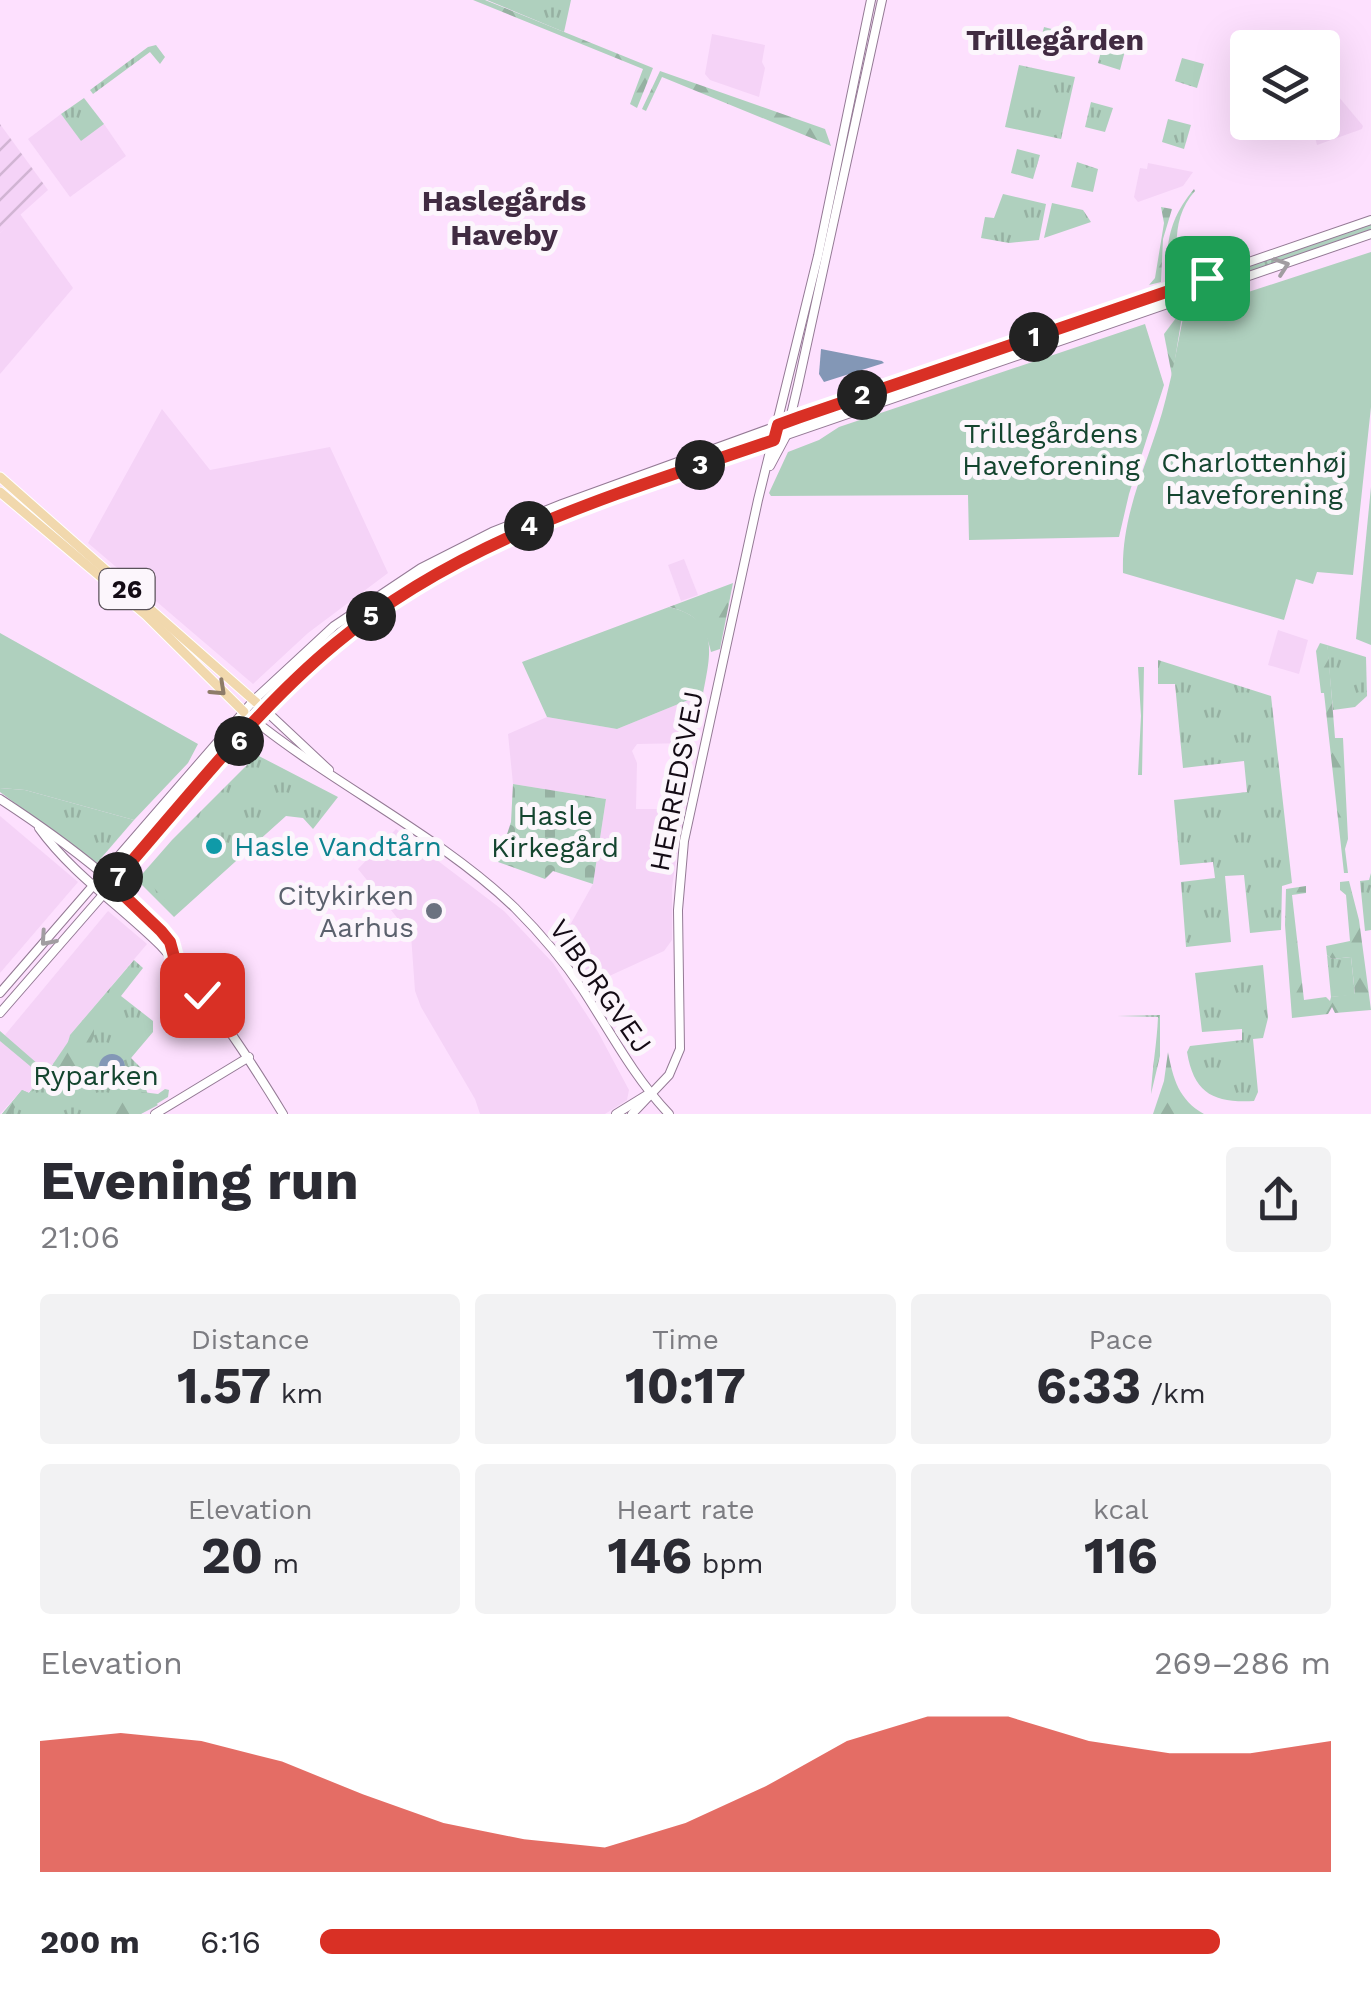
<!DOCTYPE html>
<meta charset="utf-8">
<style>
:root{--surface:#fff;--page:#f2f2f3;--text:#2b2b33;--muted:#7c7c81;--accent:#d93025}
body{margin:0;font-family:"Work Sans",sans-serif;background:var(--page);color:var(--text);height:100vh;display:flex;flex-direction:column;font-size:38px;white-space:nowrap}
*{box-sizing:border-box;margin:0}
p{font-size:32px;color:var(--muted)}
.icon{flex:none;width:55px;height:55px;fill:none;stroke:currentColor;stroke-width:2;stroke-linecap:round;stroke-linejoin:round}
.map{position:relative;height:1114px;overflow:hidden}
.side{display:flex;flex-direction:column;background:var(--surface);flex:1}
.side>*{flex:none}
.tools{position:absolute;left:1230px;top:30px;display:grid;gap:20px}
.tools a{display:grid;place-items:center;width:110px;height:110px;border-radius:10px;background:var(--surface);box-shadow:0 10px 40px #0002;font-size:50px}
.pin{position:absolute;display:grid;place-items:center;width:85px;height:85px;color:#fff;margin:-42px;border-radius:20px;box-shadow:0 5px 15px #0006}
.km{position:absolute;width:50px;height:50px;margin:-25px;border-radius:50%;background:#222;color:#fff;font-size:28px;line-height:50px;text-align:center}
.round{display:grid;place-items:center;flex:none;width:105px;height:105px;border-radius:10px;background:var(--page)}
.headline{display:flex;align-items:center;justify-content:space-between;height:170px;padding:0 40px}
h1{font-size:55px;font-weight:700;line-height:75px}
.stats{display:grid;grid-template-columns:repeat(3,1fr);gap:15px;height:170px;padding:10px 40px}
.stats div{display:grid;align-content:center;border-radius:10px;background:var(--page);text-align:center}
.stats b{font-size:50px;font-weight:700}
.stats small{font-size:28px;font-weight:400}
.stats p{font-size:28px}
.chart{height:280px;padding:20px 40px}
.chart p{display:flex;justify-content:space-between}
.chart svg{width:100%;height:180px;margin-top:10px;fill:var(--accent);opacity:.7}
ul{padding:0 40px;list-style:none;font-size:32px}
li{display:grid;grid-template-columns:160px 120px 1fr;align-items:center;height:75px}
li i{height:25px;border-radius:12px;background:var(--accent)}
.map>svg:first-child{display:block}
.built{fill:#f5d3f7}
.industrial{fill:url(#industrial-furrows)}
.grass{fill:url(#grass-tufts)}
.forest{fill:url(#forest-firs)}
.cemetery{fill:url(#cemetery-stones)}
.garden{fill:#afd0be}
.water{fill:#8397b6}
.lines{fill:none;stroke-linecap:round;stroke-linejoin:round}
.secondary-casing{stroke:#947a95;stroke-width:10}
.primary-casing{stroke:#fff;stroke-width:11}
.secondary{stroke:#fff;stroke-width:8}
.primary{stroke:#f1d8ad;stroke-width:9}
.oneway{stroke:#a19da1}
.oneway2{stroke:#8e7c69}
.route-casing{stroke:#fff;stroke-width:20}
.route{stroke:#d93025;stroke-width:12}
.culture-dot{fill:#0f9aa8;stroke:#fcf6fc;stroke-width:4}
.worship-dot{fill:#6b7280;stroke:#fcf6fc;stroke-width:4}
.labels{text-anchor:middle;stroke-width:10;stroke-linejoin:round;paint-order:stroke}
.shield{fill:#fcf6fc;stroke:#5a525a;stroke-width:2.5}
.shield-label{font-size:25px;font-weight:bold;fill:#140b15}
.park-label{font-size:28px;fill:#14452f;stroke:#fcf6fc}
.street-label{font-size:28px;fill:#140b15;stroke:#fcf6fc}
.culture-label{font-size:28px;fill:#0d838f;stroke:#fcf6fc;text-anchor:start}
.worship-label{font-size:28px;fill:#5b616d;stroke:#fcf6fc;text-anchor:end}
.neighbourhood-label{font-size:30px;font-weight:bold;fill:#412b42;stroke:#fcf6fc}
</style>
<div class="map">
<svg width="1371" height="1114" viewBox="0 0 1371 1114">
<defs>
<pattern id="industrial-furrows" width="10" height="10" patternUnits="userSpaceOnUse" patternTransform="scale(2.5)"><rect width="10" height="10" fill="#f5d3f7"/><path d="M-1 1l2-2M0 10L10 0M9 11l2-2" fill="none" stroke="#d1b4d3"/></pattern>
<pattern id="grass-tufts" width="24" height="20" patternUnits="userSpaceOnUse" patternTransform="scale(2.5)"><rect width="24" height="20" fill="#afd0be"/><path d="M3 7l-1-3M5 7V3M7 7l1-3M15 17l-1-3M17 17v-4M19 17l1-3" fill="none" stroke="#96b1a2"/></pattern>
<pattern id="forest-firs" width="22" height="20" patternUnits="userSpaceOnUse" patternTransform="scale(2.5)"><rect width="22" height="20" fill="#afd0be"/><path d="M5 1l3.5 6h-7zM16 11l3.5 6h-7z" fill="#96b1a2"/></pattern>
<pattern id="cemetery-stones" width="16" height="16" patternUnits="userSpaceOnUse" patternTransform="scale(2.5)"><rect width="16" height="16" fill="#afd0be"/><path d="M2 7V4a2 2 0 0 1 4 0v3zM10 15v-3a2 2 0 0 1 4 0v3z" fill="#96b1a2"/></pattern>
</defs>
<rect width="100%" height="100%" fill="#fde0fe"/>
<!-- built -->
<g class="built">
<path d="M 712,34 L 765,45 L 762,62 L 765,68 L 759,97 L 710,80 L 705,74 Z"/>
<path d="M 1333,90 L 1363,126 L 1362,129 L 1317,145 L 1315,137 L 1319,123 L 1322,122 L 1328,91 Z"/>
<path d="M 61,114 L 81,140 L 104,124 L 126,156 L 70,197 L 28,139 Z"/>
<path d="M 1148,163 L 1193,172 L 1183,186 L 1138,202 L 1134,197 L 1140,168 L 1147,169 Z"/>
<path d="M 20,214 L 73,288 L 0,374 L 0,233 Z"/>
<path d="M 162,409 L 210,470 L 330,447 L 388,573 L 308,633 L 253,684 L 88,543 Z"/>
<path d="M 684,559 L 698,595 L 681,601 L 668,565 Z"/>
<path d="M 1278,630 L 1308,640 L 1299,674 L 1268,665 Z"/>
<path d="M 703,694 L 692,743 L 637,744 L 632,751 L 637,763 L 636,809 L 683,809 L 672,888 L 672,940 L 664,951 L 607,977 L 591,975 L 577,965 L 560,943 L 593,884 L 606,799 L 513,784 L 508,734 L 547,717 L 617,729 Z"/>
<path d="M 0,816 L 78,882 L 0,973 Z"/>
<path d="M 396,829 L 504,911 L 553,963 L 598,1032 L 629,1090 L 627,1100 L 605,1114 L 480,1114 L 475,1099 L 421,1007 L 415,991 L 411,935 L 358,869 Z"/>
<path d="M 108,911 L 147,944 L 70,1035 L 67,1049 L 28,1093 L 22,1090 L 0,1114 L 0,1041 Z"/>
</g>
<!-- industrial -->
<path class="industrial" d="M 0,124 L 48,190 L 0,233 Z"/>
<!-- grass -->
<g class="grass">
<path d="M 487,0 L 571,0 L 564,32 Z"/>
<path d="M 1044,27 L 1067,33 L 1060,57 L 1038,50 Z"/>
<path d="M 1104,40 L 1126,47 L 1120,70 L 1098,63 Z"/>
<path d="M 156,45 L 165,57 L 160,64 L 150,52 L 93,94 L 90,90 L 148,47 Z"/>
<path d="M 1182,58 L 1204,64 L 1197,88 L 1175,81 Z"/>
<path d="M 1019,65 L 1075,77 L 1061,139 L 1005,127 Z"/>
<path d="M 84,98 L 104,124 L 81,141 L 61,114 Z"/>
<path d="M 1091,102 L 1113,108 L 1105,132 L 1085,127 Z"/>
<path d="M 1168,119 L 1191,125 L 1184,149 L 1162,142 Z"/>
<path d="M 1017,149 L 1040,155 L 1033,179 L 1011,173 Z"/>
<path d="M 1077,162 L 1098,169 L 1093,192 L 1071,187 Z"/>
<path d="M 1003,194 L 1046,204 L 1039,240 L 1009,243 L 981,238 L 985,217 L 994,218 Z"/>
<path d="M 1052,203 L 1083,210 L 1091,222 L 1044,238 Z"/>
<path d="M 1371,224 L 1371,230 L 1197,289 L 1196,285 Z"/>
<path d="M 1175,294 L 1101,323 L 798,428 L 876,394 Z"/>
<path d="M 421,572 L 341,634 L 270,699 L 338,628 Z"/>
<path d="M 1327,645 L 1366,657 L 1367,696 L 1355,707 L 1333,710 Z"/>
<path d="M 1158,660 L 1271,696 L 1292,883 L 1282,886 L 1281,930 L 1250,933 L 1244,875 L 1225,876 L 1231,942 L 1186,947 L 1181,882 L 1215,878 L 1213,862 L 1180,865 L 1174,800 L 1247,792 L 1244,761 L 1183,768 L 1175,684 L 1158,684 Z"/>
<path d="M 1138,667 L 1144,667 L 1142,775 L 1138,775 L 1141,716 Z"/>
<path d="M 238,724 L 161,822 L 115,873 Z"/>
<path d="M 257,755 L 338,797 L 313,829 L 303,818 L 286,816 L 174,917 L 137,880 L 172,840 Z"/>
<path d="M 0,788 L 25,790 L 134,820 L 96,864 L 0,792 Z"/>
<path d="M 1371,873 L 1371,930 L 1365,931 L 1360,881 L 1369,880 Z"/>
<path d="M 1327,955 L 1332,959 L 1351,957 L 1355,995 L 1331,997 Z"/>
<path d="M 134,960 L 143,968 L 121,996 L 153,1021 L 153,1032 L 131,1058 L 149,1076 L 144,1083 L 148,1095 L 158,1105 L 141,1114 L 2,1114 L 22,1090 L 29,1093 L 66,1049 L 70,1035 Z"/>
<path d="M 1263,965 L 1268,1018 L 1263,1038 L 1253,1039 L 1258,1092 L 1254,1101 C 1214,1103 1194,1094 1187,1052 L 1190,1046 L 1242,1040 L 1242,1029 L 1202,1032 L 1195,973 Z"/>
<path d="M 1160,1015 L 1160,1056 L 1151,1094 C 1152,1068 1157,1043 1158,1017 L 1117,1016 Z"/>
</g>
<!-- forest -->
<g class="forest">
<path d="M 473,0 L 485,0 L 653,68 L 637,108 L 630,104 L 643,69 Z"/>
<path d="M 660,71 L 825,129 L 831,146 L 662,77 L 646,111 L 642,109 Z"/>
<path d="M 1194,189 L 1195,191 C 1174,215 1175,242 1179,273 L 1167,259 C 1168,230 1176,211 1194,189 Z"/>
<path d="M 1161,207 L 1172,209 L 1163,239 L 1161,282 L 1149,285 L 1155,278 L 1164,223 Z"/>
<path d="M 1182,316 L 1173,372 L 1172,376 L 1164,334 L 1176,318 Z"/>
<path d="M 733,583 L 720,649 L 711,652 C 705,625 697,614 669,607 Z"/>
<path d="M 1320,643 L 1327,645 L 1328,650 L 1335,738 L 1343,738 L 1348,839 L 1345,849 L 1348,873 L 1344,873 L 1324,693 L 1321,693 L 1316,651 Z"/>
<path d="M 1349,881 L 1359,920 L 1371,1010 L 1335,1013 L 1332,1007 L 1328,1014 L 1292,1018 L 1285,925 L 1286,889 L 1306,886 L 1306,893 L 1292,895 L 1304,1000 L 1326,997 L 1330,1001 L 1331,997 L 1355,994 L 1351,957 L 1332,959 L 1327,955 L 1326,946 L 1350,941 L 1346,895 L 1340,890 L 1340,882 Z"/>
<path d="M 83,1020 L 94,1028 L 94,1036 L 78,1073 L 65,1075 L 53,1064 Z"/>
<path d="M 0,1031 L 54,1078 L 20,1099 L 11,1114 L 2,1114 L 22,1090 L 29,1093 L 42,1076 L 0,1041 Z"/>
<path d="M 1168,1052 C 1173,1079 1179,1100 1204,1114 L 1153,1114 L 1164,1081 Z"/>
<path d="M 133,1079 L 142,1092 L 158,1094 L 165,1089 L 169,1090 L 168,1097 L 140,1114 L 105,1114 L 105,1095 Z"/>
</g>
<!-- cemetery -->
<path class="cemetery" d="M 513,784 L 606,799 L 593,884 L 553,871 L 545,879 L 498,862 L 511,822 Z"/>
<!-- garden -->
<g class="garden">
<path d="M 1371,252 L 1371,407 L 1353,575 L 1317,572 L 1313,584 L 1296,579 L 1284,620 L 1123,573 C 1121,509 1151,459 1166,398 C 1173,371 1178,342 1184,313 Z"/>
<path d="M 1145,324 L 1164,385 L 1129,494 L 1119,537 L 969,540 L 968,495 L 771,496 L 769,493 L 788,452 L 819,440 L 839,427 Z"/>
<path d="M 1371,487 L 1371,645 L 1356,639 Z"/>
<path d="M 669,607 C 720,619 711,653 703,694 L 617,729 L 547,717 L 522,662 Z"/>
<path d="M 0,633 L 198,744 L 188,763 L 134,820 L 25,790 L 0,788 Z"/>
<path d="M 187,838 L 218,871 L 175,911 L 144,877 Z"/>
</g>
<!-- water -->
<g class="water">
<path d="M 821,349 L 882,361 L 884,363 L 824,382 L 819,374 Z"/>
<circle cx="112" cy="1067" r="13"/>
</g>
<g class="lines">
<!-- secondary casing -->
<g class="secondary-casing">
<g id="secondary">
<path d="M 770,466 L 786,436 L 798,385 L 882,0"/>
<path d="M 266,711 L 329,770"/>
<path d="M 244,712 C 328,782 437,833 515,908 C 540,933 563,960 583,990 C 611,1033 633,1076 669,1114"/>
<path d="M 0,799 C 46,829 161,908 175,960"/>
<path d="M 39,828 C 72,874 122,907 161,946 C 209,997 247,1055 283,1114"/>
<path d="M 0,993 L 254,700 L 334,626 L 421,568 L 492,532 L 562,504 L 865,394 L 1371,220"/>
<path d="M 0,1013 L 175,812 L 321,656 L 366,619 L 434,574 L 514,533 L 566,511 L 1371,234"/>
<path d="M 155,1114 L 249,1057"/>
<path d="M 616,1114 L 650,1093"/>
<path d="M 632,1114 L 669,1075 L 680,1049 L 678,910 L 684,841 L 758,500 L 818,256 L 871,0"/>
</g>
</g>
<!-- primary casing -->
<g class="primary-casing">
<g id="primary">
<path d="M 0,477 L 266,711"/>
<path d="M 0,492 L 146,615 L 244,712"/>
</g>
</g>
<!-- secondary -->
<use href="#secondary" class="secondary"/>
<!-- primary -->
<use href="#primary" class="primary"/>
</g>
<!-- one-way arrows -->
<defs><path id="oneway-chevron" d="M-2-3.5L2.5 0L-2 3.5" fill="none" stroke-width="1.6" stroke-linecap="round" stroke-linejoin="round" transform="scale(2.5)"/></defs>
<g class="oneway">
<use href="#oneway-chevron" transform="translate(1282 266) rotate(-19)"/>
<use href="#oneway-chevron" transform="translate(47 939) rotate(131)"/>
</g>
<use class="oneway2" href="#oneway-chevron" transform="translate(219 689) rotate(43)"/>
<g class="lines">
<!-- route casing -->
<g class="route-casing">
<path id="route" d="M 202,995 L 176,964 L 170,942 L 161,931 L 112,884 C 181,806 255,710 335,644 C 463,537 620,493 774,440 L 778,425 L 800,417 L 1207,278"/>
</g>
<!-- route -->
<use href="#route" class="route"/>
</g>
<!-- markers -->
<circle class="culture-dot" cx="214" cy="846" r="10"/>
<circle class="worship-dot" cx="434" cy="911" r="10"/>
<g class="labels">
<!-- shield labels -->
<rect class="shield" x="99.5" y="569" width="55" height="40" rx="8"/>
<g class="shield-label">
<text x="127" y="598">26</text>
</g>
<!-- park labels -->
<g class="park-label">
<text x="1051" y="443">Trillegårdens<tspan x="1051" dy="32">Haveforening</tspan></text>
<text x="1254" y="472">Charlottenhøj<tspan x="1254" dy="32">Haveforening</tspan></text>
<text x="555" y="825">Hasle<tspan x="555" dy="32">Kirkegård</tspan></text>
<text x="96" y="1085">Ryparken</text>
</g>
<!-- street labels -->
<g class="street-label">
<text transform="translate(676 781) rotate(-79)" y="10">HERREDSVEJ</text>
<text transform="translate(601 986) rotate(55)" y="10">VIBORGVEJ</text>
</g>
<!-- culture labels -->
<g class="culture-label">
<text x="234" y="856">Hasle Vandtårn</text>
</g>
<!-- worship labels -->
<g class="worship-label">
<text x="414" y="905">Citykirken<tspan x="414" dy="32">Aarhus</tspan></text>
</g>
<!-- neighbourhood labels -->
<g class="neighbourhood-label">
<text x="1055" y="50">Trillegården</text>
<text x="504" y="211">Haslegårds<tspan x="504" dy="34">Haveby</tspan></text>
</g>
</g>
</svg>
<div class="tools">
<a><svg class="icon" aria-label="layers" viewBox="0 0 24 24"><path d="M12 4l9 5-9 5-9-5zM3 14l9 5 9-5"/></svg></a>
</div>
<div class="pin" style="left:1207px;top:278px;background:#1e9e55"><svg class="icon" aria-label="arrive" viewBox="0 0 24 24"><path d="M6 21V4h12l-3 4 3 4H6"/></svg></div>
<div class="pin" style="left:202px;top:995px;background:#d93025"><svg class="icon" aria-label="check" viewBox="0 0 24 24"><path d="M5 12l5 5 9-10"/></svg></div>
<b class="km" style="left:1034px;top:337px">1</b>
<b class="km" style="left:862px;top:395px">2</b>
<b class="km" style="left:700px;top:465px">3</b>
<b class="km" style="left:529px;top:526px">4</b>
<b class="km" style="left:371px;top:616px">5</b>
<b class="km" style="left:239px;top:741px">6</b>
<b class="km" style="left:118px;top:877px">7</b>
</div>
<section class="side">
<div class="headline"><div><h1>Evening run</h1><p>21:06</p></div><a class="round"><svg class="icon" aria-label="share" viewBox="0 0 24 24"><path d="M12 15V3M7 8l5-5 5 5M5 13v7h14v-7"/></svg></a></div>
<div class="stats">
<div><p>Distance</p><b>1.57<small> km</small></b></div>
<div><p>Time</p><b>10:17</b></div>
<div><p>Pace</p><b>6:33<small> /km</small></b></div>
</div>
<div class="stats">
<div><p>Elevation</p><b>20<small> m</small></b></div>
<div><p>Heart rate</p><b>146<small> bpm</small></b></div>
<div><p>kcal</p><b>116</b></div>
</div>
<div class="chart"><p><span>Elevation</span>269–286 m</p>
<svg viewBox="0 0 160 44" preserveAspectRatio="none"><path d="M0 44V12L10 10L20 12L30 17L40 25L50 32L60 36L70 38L80 32L90 23L100 12L110 6L120 6L130 12L140 15L150 15L160 12V44z"/></svg>
</div>
<ul>
<li><b>200 m</b>6:16<i style="width:89%"></i></li>
</ul>
</section>
